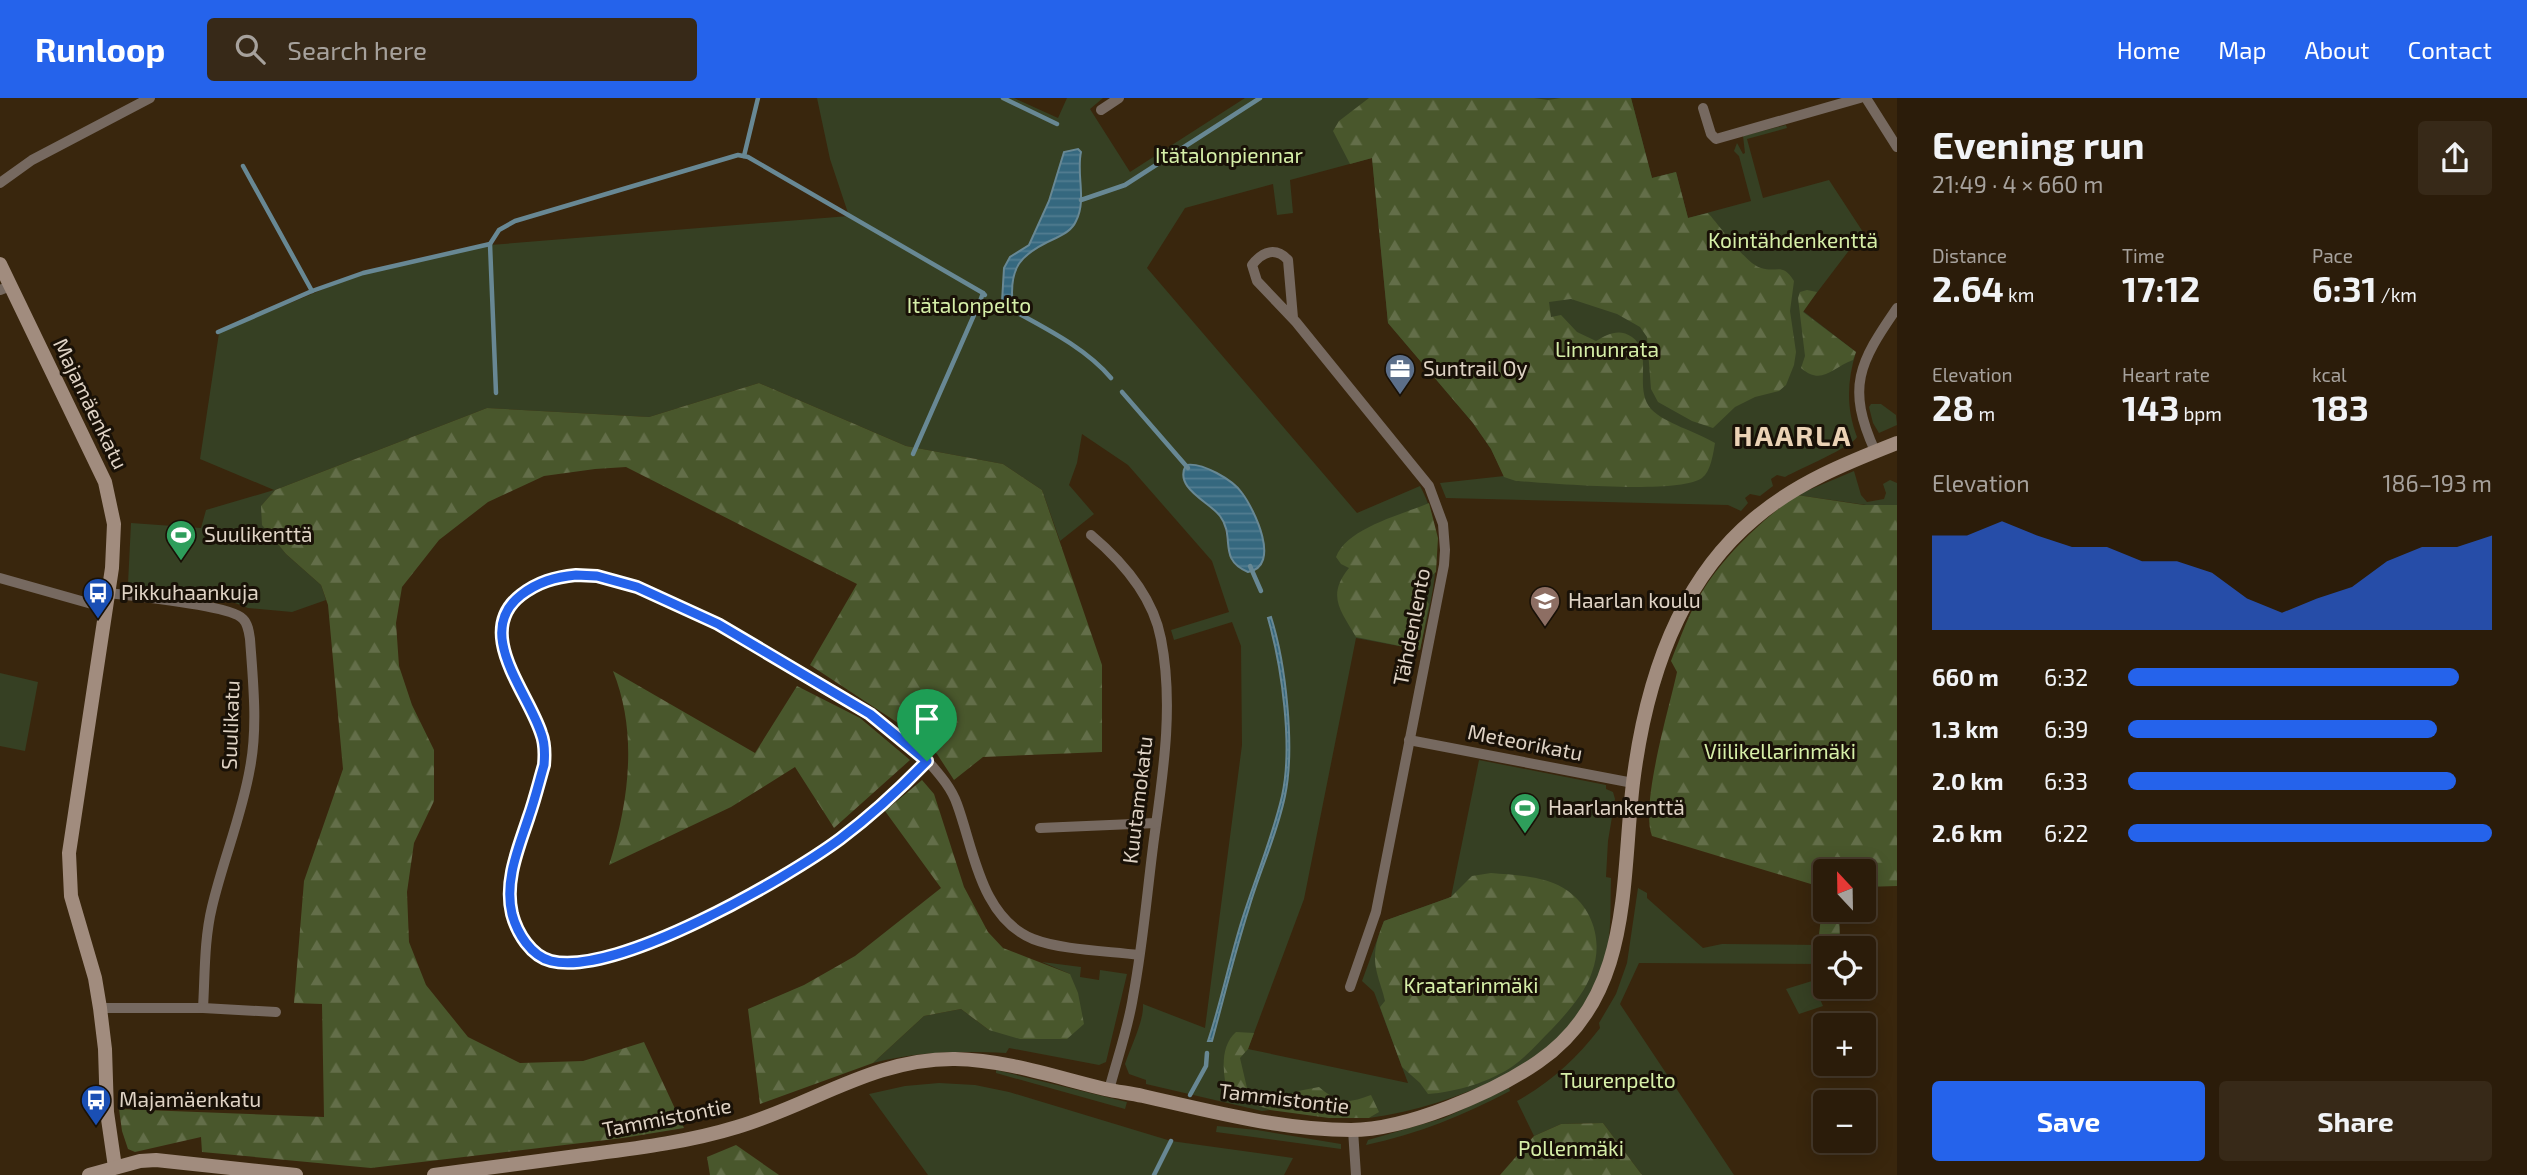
<!DOCTYPE html>
<meta charset="utf-8">
<style>
:root{--surface:#2b1c0a;--page:#372918;--text:#f1f3f6;--muted:#a6a19c;--line:#473a2b;--accent:#2563eb}
body{margin:0;font-family:"Exo 2",sans-serif;background:var(--page);color:var(--text);height:100vh;display:flex;flex-direction:column;font-size:26px;white-space:nowrap}
*{box-sizing:border-box;margin:0}
p{font-size:23px;color:var(--muted)}
.icon{flex:none;width:38px;height:38px;fill:none;stroke:currentColor;stroke-width:2;stroke-linecap:round;stroke-linejoin:round}
.map{position:relative;flex:1;overflow:hidden}
.details{display:flex;flex-direction:column;background:var(--surface);width:630px}
.details>*{flex:none}
.needle{width:46px;rotate:338deg}
.controls{position:absolute;left:1813px;top:761px;display:grid;gap:14px}
.controls a{display:grid;place-items:center;width:63px;height:63px;border-radius:7px;background:var(--surface);box-shadow:0 4px 18px #0003,0 0 0 2px var(--line);font-size:35px}
.pin{position:absolute;display:grid;place-items:center;width:60px;height:60px;color:#fff;margin:-72px -30px;border-radius:50% 50% 50% 0;rotate:-45deg;box-shadow:0 0 7px #0007}
.pin .icon{rotate:45deg}
.round{display:grid;place-items:center;flex:none;width:74px;height:74px;border-radius:7px;background:var(--page)}
.headline{display:flex;align-items:center;justify-content:space-between;height:119px;padding:0 35px}
h1{font-size:38px;font-weight:700;line-height:52px}
.figures{display:grid;grid-template-columns:repeat(3,1fr);gap:10px;height:119px;padding:7px 35px}
.figures div{display:grid;align-content:center}
.figures b{font-size:35px;font-weight:700}
.figures small{font-size:19px;font-weight:400}
.figures p{font-size:19px}
.chart{height:196px;padding:14px 35px}
.chart p{display:flex;justify-content:space-between}
.chart svg{width:100%;height:126px;margin-top:7px;fill:var(--accent);opacity:.7}
.action{display:flex;gap:14px;margin-top:auto;padding:14px 35px}
.action a{flex:1;height:80px;border-radius:7px;background:var(--accent);color:#fff;font-size:28px;font-weight:700;line-height:80px;text-align:center}
.action a+a{background:var(--page);color:var(--text)}
ul{padding:0 35px;list-style:none;font-size:23px}
li{display:grid;grid-template-columns:112px 84px 1fr;align-items:center;height:52px}
li i{height:18px;border-radius:9px;background:var(--accent)}
header{display:flex;align-items:center;gap:42px;box-sizing:border-box;height:98px;padding:0 35px;background:var(--accent);color:#fff}
header strong{font-size:33px}
nav{display:flex;gap:38px;margin-inline-start:auto;font-size:24px}
.search{width:490px;height:63px;background:var(--page);display:flex;align-items:center;gap:18px;box-sizing:border-box;padding:0 24px;border-radius:7px;color:var(--muted);font-size:26px}
main{display:flex;flex:1;min-height:0}
.map>svg:first-child{display:block}
.green{fill:#364023;fill-rule:evenodd}
.forest{fill:url(#forest-firs)}
.water{fill:url(#water-rules);stroke:#688894;stroke-width:2}
.lines{fill:none;stroke-linecap:round;stroke-linejoin:round}
.stream{stroke:#688894;stroke-width:4.5}
.street{stroke:#766960;stroke-width:10}
.secondary{stroke:#a18c7e;stroke-width:14}
.route-casing{stroke:#fff;stroke-width:14}
.route{stroke:#2563eb;stroke-width:9}
.labels{text-anchor:middle;stroke-width:6;stroke-linejoin:round;paint-order:stroke}
.park-label{font-size:21px;fill:#d6efa8;stroke:#191107}
.poi-label{font-size:21px;fill:#dfd3c5;stroke:#191107;text-anchor:start}
.street-label{font-size:21px;fill:#dfd3c5;stroke:#191107}
.district-label{font-size:28px;font-weight:bold;letter-spacing:2px;fill:#ebd2b5;stroke:#191107}
</style>
<header>
<strong>Runloop</strong>
<div class="search"><svg class="icon" aria-label="search" viewBox="0 0 24 24"><circle cx="10" cy="10" r="6"/><path d="M15 15l6 6"/></svg>Search here</div>
<nav><a>Home</a><a>Map</a><a>About</a><a>Contact</a></nav>
</header>
<main>
<div class="map">
<svg width="1897" height="1077" viewBox="0 0 1897 1077">
<defs>
<pattern id="forest-firs" width="22" height="20" patternUnits="userSpaceOnUse" patternTransform="scale(1.75)"><rect width="22" height="20" fill="#49572c"/><path d="M5 1l3.5 6h-7zM16 11l3.5 6h-7z" fill="#636e49"/></pattern>
<pattern id="water-rules" width="6" height="5" patternUnits="userSpaceOnUse" patternTransform="scale(1.75)"><rect width="6" height="5" fill="#35687f"/><path d="M0 2.5h6" fill="none" stroke="#527d90"/></pattern>
</defs>
<rect width="100%" height="100%" fill="#39260d"/>
<!-- green -->
<g class="green">
<path d="M 817,0 L 1014,0 L 1058,20 L 1067,0 L 1103,0 L 1090,11 L 1130,74 L 1245,0 L 1631,0 L 1652,80 L 1676,74 L 1688,120 L 1751,103 L 1739,58 L 1734,53 L 1737,45 L 1743,56 L 1745,55 L 1743,38 L 1786,27 L 1787,30 L 1747,41 L 1763,100 L 1829,82 L 1863,134 L 1803,213 L 1856,254 C 1847,283 1846,310 1857,339 C 1852,349 1799,371 1785,379 L 1777,377 L 1771,381 L 1773,388 L 1760,398 L 1750,396 L 1745,400 L 1748,405 L 1741,413 L 1728,407 L 1446,400 L 1440,385 L 1504,378 L 1491,351 L 1473,325 L 1388,225 L 1372,60 L 1290,82 L 1293,115 L 1277,117 L 1273,86 L 1185,110 L 1147,170 L 1357,415 L 1420,388 C 1450,443 1432,495 1420,552 L 1356,540 L 1304,801 L 1248,951 L 1408,985 L 1374,894 L 1362,883 L 1384,823 L 1451,799 L 1479,662 L 1606,687 L 1606,691 L 1613,694 L 1615,701 L 1608,743 L 1606,779 L 1611,780 C 1610,807 1612,835 1605,861 C 1593,903 1562,941 1527,967 C 1520,972 1510,975 1503,979 C 1461,998 1415,1014 1369,1020 L 1377,1015 L 1234,998 L 1270,1012 L 1262,1013 L 1146,986 L 1146,982 L 1129,976 L 1125,966 C 1131,948 1144,923 1143,906 L 1205,930 L 1242,647 L 1241,548 L 1232,524 L 1174,542 L 1171,532 L 1229,514 L 1212,463 L 1128,367 L 1082,336 L 1077,365 L 1069,387 L 1094,416 L 1060,443 L 1042,392 L 1003,366 L 906,348 L 759,285 L 649,319 L 487,310 L 275,392 L 262,407 L 263,427 L 286,456 L 321,487 L 326,502 L 292,514 L 248,510 L 235,505 L 205,499 L 131,490 L 128,486 L 131,425 L 201,430 L 206,412 L 274,392 L 200,361 L 219,235 L 362,175 L 490,147 L 849,118 L 830,61 ZM 1199,367 C 1222,377 1239,388 1250,411 L 1229,457 L 1224,424 Z"/>
<path d="M 1871,306 L 1881,306 L 1896,317 L 1897,327 L 1879,335 L 1873,325 L 1869,309 Z"/>
<path d="M 1854,373 L 1861,397 L 1867,404 L 1884,401 L 1886,395 L 1883,386 L 1890,382 L 1897,385 L 1897,408 L 1866,407 L 1797,397 Z"/>
<path d="M 0,575 L 38,584 L 25,653 L 0,648 Z"/>
<path d="M 1638,790 L 1647,795 L 1647,800 L 1703,850 L 1722,846 L 1818,847 L 1825,790 L 1825,812 L 1839,812 L 1840,850 L 1825,850 L 1825,866 L 1639,865 L 1620,906 L 1734,1077 L 1642,1077 L 1603,1025 L 1561,1026 L 1534,1038 L 1517,1003 C 1551,984 1576,961 1600,930 L 1599,925 L 1616,896 L 1627,865 Z"/>
<path d="M 1042,864 L 1081,869 L 1080,879 L 1099,882 L 1100,872 L 1127,876 L 1106,964 L 1099,967 L 1009,950 L 1006,955 C 959,953 920,953 873,965 L 924,918 L 961,911 L 989,932 L 1070,876 Z"/>
<path d="M 1812,883 L 1823,908 L 1799,916 L 1786,891 Z"/>
<path d="M 996,972 L 1127,1004 L 1125,1011 L 996,975 Z"/>
<path d="M 939,985 L 975,987 L 1009,994 L 1171,1043 L 1293,1060 L 1284,1077 L 928,1077 L 869,996 L 905,988 Z"/>
<path d="M 1509,990 L 1510,993 C 1464,1017 1418,1036 1366,1047 L 1368,1042 L 1444,1020 Z"/>
<path d="M 1217,1028 L 1257,1032 L 1341,1046 L 1341,1051 L 1216,1034 Z"/>
</g>
<!-- forest -->
<g class="forest">
<path d="M 1369,0 L 1534,0 L 1548,2 L 1561,0 L 1631,0 L 1652,80 L 1676,74 L 1688,120 L 1708,115 C 1720,128 1746,166 1761,170 C 1778,175 1782,164 1794,183 L 1790,213 L 1796,254 L 1794,267 L 1786,287 L 1779,293 L 1755,299 L 1735,309 L 1713,330 L 1692,323 L 1658,304 L 1651,291 L 1647,239 L 1640,229 L 1617,216 L 1571,201 L 1549,204 L 1551,219 L 1561,217 L 1577,234 L 1596,243 C 1608,236 1619,230 1632,239 C 1654,255 1633,290 1651,311 C 1664,325 1697,334 1715,345 C 1713,356 1711,373 1702,380 C 1679,397 1549,385 1516,383 L 1504,379 L 1491,351 L 1473,325 L 1388,225 L 1372,60 L 1350,66 L 1333,33 L 1339,23 Z"/>
<path d="M 1807,192 L 1817,194 L 1803,214 L 1856,254 L 1853,262 C 1831,270 1822,288 1801,270 L 1805,258 L 1798,200 L 1800,194 Z"/>
<path d="M 759,285 L 906,348 L 1003,366 L 1042,392 L 1102,567 L 1102,654 L 983,659 L 954,682 L 937,656 L 898,625 L 810,567 L 857,486 L 626,369 L 595,371 L 544,378 L 488,404 L 439,442 L 402,489 L 396,525 L 399,568 L 412,607 L 434,652 L 434,703 L 414,745 L 407,794 L 409,844 L 426,887 L 468,939 L 520,965 L 583,963 L 644,944 L 684,1030 L 623,1040 L 371,1070 L 202,1054 L 201,1039 L 135,1054 L 128,1051 L 122,1033 L 119,1011 L 324,1019 L 322,906 L 294,905 L 304,783 L 343,671 L 328,507 L 321,487 L 286,456 L 262,427 L 261,408 L 275,392 L 487,310 L 649,319 Z"/>
<path d="M 1797,397 L 1864,407 L 1897,407 L 1897,788 L 1864,789 L 1864,774 L 1825,774 L 1825,812 L 1839,812 L 1840,846 L 1818,847 L 1824,790 L 1652,738 C 1640,707 1669,611 1677,574 L 1671,563 C 1681,538 1690,512 1705,489 C 1727,455 1764,420 1797,397 Z"/>
<path d="M 1429,405 L 1438,440 L 1436,474 L 1430,479 L 1419,476 L 1411,485 L 1429,506 L 1420,552 L 1356,539 C 1341,513 1326,498 1349,470 L 1341,466 L 1336,459 C 1347,430 1401,417 1429,405 Z"/>
<path d="M 613,573 L 755,655 L 797,588 L 860,620 L 910,662 L 834,730 L 795,669 L 731,709 L 609,767 C 629,704 638,635 613,573 Z"/>
<path d="M 922,682 L 934,696 L 964,789 L 988,834 L 1003,850 L 1070,876 L 1078,895 L 1084,926 L 1067,941 L 1020,941 L 989,932 L 961,911 L 924,918 L 873,965 L 760,1006 L 748,911 L 804,887 L 855,858 L 941,790 L 885,713 Z"/>
<path d="M 1491,775 C 1515,777 1548,778 1568,793 C 1594,812 1603,845 1592,874 C 1585,895 1567,915 1552,931 C 1540,943 1527,958 1513,968 C 1490,984 1456,994 1428,996 L 1420,985 L 1402,969 L 1380,909 L 1385,903 C 1383,893 1379,884 1377,875 C 1372,855 1377,841 1384,823 L 1451,799 L 1472,778 Z"/>
<path d="M 1236,934 L 1254,935 L 1248,951 L 1240,960 L 1247,990 L 1254,997 L 1275,1003 L 1298,993 L 1319,989 C 1339,1006 1347,1006 1371,997 L 1379,1014 L 1369,1020 L 1329,1020 L 1270,1012 L 1228,997 C 1223,977 1219,949 1236,934 Z"/>
<path d="M 1603,1025 L 1642,1077 L 1500,1077 L 1534,1038 L 1561,1026 Z"/>
<path d="M 736,1047 L 779,1077 L 710,1077 L 707,1059 Z"/>
</g>
<!-- water -->
<g class="water">
<path d="M 1078,51 L 1081,54 C 1076,76 1087,102 1076,123 C 1072,132 1064,136 1056,140 C 1020,156 1008,169 1013,209 L 1002,204 L 1004,170 L 1010,159 L 1029,147 L 1049,103 L 1064,54 Z"/>
<path d="M 1186,367 C 1202,364 1233,382 1242,395 C 1254,411 1282,468 1248,474 C 1217,461 1236,439 1220,418 C 1210,404 1173,390 1186,367 Z"/>
<path d="M 1271,519 C 1286,566 1295,650 1285,698 C 1277,737 1260,772 1249,810 C 1235,854 1224,899 1212,943 L 1208,943 C 1221,904 1229,864 1241,825 C 1254,783 1272,741 1282,698 C 1293,649 1282,569 1268,520 Z"/>
</g>
<g class="lines">
<!-- stream -->
<g class="stream">
<path d="M 1003,0 L 1057,26"/>
<path d="M 744,58 L 758,0"/>
<path d="M 243,68 L 312,193"/>
<path d="M 1081,102 L 1125,87 L 1260,0"/>
<path d="M 490,146 L 496,295"/>
<path d="M 998,204 C 1036,226 1082,246 1111,280"/>
<path d="M 978,209 L 983,195 L 985,197"/>
<path d="M 218,234 L 312,193 L 363,175 L 490,146 L 499,132 L 515,123 L 738,57 L 748,59 L 983,195"/>
<path d="M 1122,294 L 1188,370"/>
<path d="M 913,356 L 974,217"/>
<path d="M 1250,468 L 1261,493"/>
<path d="M 1190,997 L 1206,968 L 1207,955"/>
<path d="M 1154,1077 L 1171,1043"/>
</g>
<!-- street -->
<g class="street">
<path d="M 1866,0 L 1897,49"/>
<path d="M 1703,10 L 1711,36 L 1716,41 L 1860,0"/>
<path d="M 1101,12 L 1119,0"/>
<path d="M 0,85 L 32,62 L 150,0"/>
<path d="M 0,192 L 10,188"/>
<path d="M 1293,220 L 1288,162 C 1276,149 1263,153 1252,167 L 1257,183 L 1296,224 L 1429,388 L 1443,426 L 1445,452 L 1444,467 L 1376,814 L 1350,889"/>
<path d="M 1875,353 C 1846,289 1859,265 1897,210"/>
<path d="M 1091,437 C 1123,464 1153,498 1161,541 C 1174,607 1163,676 1154,741 C 1147,794 1143,847 1133,899 C 1128,931 1117,961 1109,992"/>
<path d="M 0,480 L 106,510"/>
<path d="M 1409,642 L 1633,685"/>
<path d="M 927,662 L 870,616 L 718,526 L 637,489 L 597,478 L 576,477 L 557,479 L 539,485 L 511,505 L 503,519 L 503,544 L 506,562 L 542,637 L 544,667 C 539,684 535,701 529,718 C 519,749 504,782 512,816 C 517,835 532,858 551,863 C 616,879 787,780 840,741 C 872,717 900,691 927,662 C 939,676 951,689 957,706 C 974,752 981,820 1033,841 C 1061,852 1108,853 1139,857"/>
<path d="M 1040,730 L 1156,725"/>
<path d="M 100,910 L 203,910 C 205,877 204,842 212,809 C 223,762 242,717 250,670 C 258,629 253,583 250,541 C 249,534 248,526 243,521 C 231,507 132,498 108,495"/>
<path d="M 203,910 L 276,914"/>
<path d="M 1353,1032 L 1356,1077"/>
</g>
<!-- secondary -->
<g class="secondary">
<path d="M 0,166 L 105,384 L 114,426 L 112,470 L 69,755 L 71,798 L 95,880 L 100,910 L 105,951 L 107,1014 L 115,1069"/>
<path d="M 89,1077 L 140,1063 L 156,1062 L 296,1077"/>
<path d="M 434,1077 C 482,1071 529,1064 577,1058 C 630,1051 685,1045 737,1029 C 812,1007 874,960 955,961 C 1006,962 1055,979 1105,991 C 1118,994 1130,995 1143,998 C 1210,1013 1281,1032 1351,1032 C 1406,1032 1493,995 1538,964 C 1633,899 1621,785 1633,685 C 1645,587 1676,486 1754,421 C 1796,385 1846,365 1897,345"/>
</g>
</g>
<g class="lines">
<!-- route casing -->
<g class="route-casing">
<path id="route" d="M 576,477 L 597,478 L 637,489 L 718,526 L 870,616 L 927,663 C 900,691 872,717 840,741 C 787,780 617,879 551,863 C 531,858 517,835 512,816 C 504,782 519,749 529,718 C 535,701 539,684 544,667 C 545,656 545,645 541,635 C 528,594 473,534 521,497 C 538,484 555,479 576,477 Z"/>
</g>
<!-- route -->
<use href="#route" class="route"/>
</g>
<!-- icons -->
<defs>
<g id="office-pin" transform="scale(1.575)"><path d="M0 17L-7.5 6A9.5 9.5 0 1 1 7.5 6Z" fill="#5c6f8a" stroke="#191107"/><path d="M-6-3h4V-5.5h4V-3h4V5H-6ZM-1-4.5V-3h2v-1.5ZM-6 0V1H6V0Z" fill="#fff"/></g>
<g id="stadium-pin" transform="scale(1.575)"><path d="M0 17L-7.5 6A9.5 9.5 0 1 1 7.5 6Z" fill="#2e9e5b" stroke="#191107"/><path d="M0-5a6.5 5 0 1 0 0 10a6.5 5 0 1 0 0-10ZM-3.5-1.8h7v3.6h-7Z" fill="#fff"/></g>
<g id="bus-pin" transform="scale(1.575)"><path d="M0 17L-7.5 6A9.5 9.5 0 1 1 7.5 6Z" fill="#1a4fb4" stroke="#191107"/><path d="M-5-6H5V4H4V6H2V4H-2V6H-4V4H-5ZM-3.5-4V0h7V-4ZM-3.5 1.2v1.5H-2V1.2ZM2 1.2v1.5H3.5V1.2Z" fill="#fff"/></g>
<g id="school-pin" transform="scale(1.575)"><path d="M0 17L-7.5 6A9.5 9.5 0 1 1 7.5 6Z" fill="#8d6e63" stroke="#191107"/><path d="M0-5L7-2L0 1L-7-2ZM-4 1L0 2.5L4 1V4Q0 6-4 4Z" fill="#fff"/></g>
</defs>
<g fill-rule="evenodd">
<use href="#office-pin" x="1400" y="271"/>
<use href="#stadium-pin" x="181" y="437"/>
<use href="#bus-pin" x="98" y="495"/>
<use href="#school-pin" x="1545" y="503"/>
<use href="#stadium-pin" x="1525" y="710"/>
<use href="#bus-pin" x="96" y="1002"/>
</g>
<g class="labels">
<!-- park labels -->
<g class="park-label">
<text x="1229" y="65">Itätalonpiennar</text>
<text x="1793" y="150">Kointähdenkenttä</text>
<text x="969" y="215">Itätalonpelto</text>
<text x="1607" y="259">Linnunrata</text>
<text x="1780" y="661">Viilikellarinmäki</text>
<text x="1471" y="895">Kraatarinmäki</text>
<text x="1618" y="990">Tuurenpelto</text>
<text x="1571" y="1058">Pollenmäki</text>
</g>
<!-- poi labels -->
<g class="poi-label">
<text x="1423" y="278">Suntrail Oy</text>
<text x="204" y="444">Suulikenttä</text>
<text x="121" y="502">Pikkuhaankuja</text>
<text x="1568" y="510">Haarlan koulu</text>
<text x="1548" y="717">Haarlankenttä</text>
<text x="119" y="1009">Majamäenkatu</text>
</g>
<!-- street labels -->
<g class="street-label">
<text transform="translate(90 306) rotate(64)" y="7">Majamäenkatu</text>
<text transform="translate(1412 529) rotate(-79)" y="7">Tähdenlento</text>
<text transform="translate(231 627) rotate(-88)" y="7">Suulikatu</text>
<text transform="translate(1525 645) rotate(11)" y="7">Meteorikatu</text>
<text transform="translate(1138 702) rotate(-83)" y="7">Kuutamokatu</text>
<text transform="translate(1284 1001) rotate(7)" y="7">Tammistontie</text>
<text transform="translate(667 1020) rotate(-11)" y="7">Tammistontie</text>
</g>
<!-- district labels -->
<g class="district-label">
<text x="1793" y="348">HAARLA</text>
</g>
</g>
</svg>
<div class="controls">
<a><svg class="needle" viewBox="-14 -14 28 28"><path d="M0-13l5 13h-10z" fill="#e53935"/><path d="M0 13l5-13h-10z" fill="#a6a19c"/></svg></a>
<a><svg class="icon" aria-label="locate" viewBox="0 0 24 24"><circle cx="12" cy="12" r="6"/><path d="M12 2v4M12 18v4M2 12h4M18 12h4"/></svg></a>
<a>+</a>
<a>−</a>
</div>
<div class="pin" style="left:927px;top:663px;background:#1e9e55"><svg class="icon" aria-label="arrive" viewBox="0 0 24 24"><path d="M6 21V4h12l-3 4 3 4H6"/></svg></div>
</div>
<section class="details">
<div class="headline"><div><h1>Evening run</h1><p>21:49 · 4 × 660 m</p></div><a class="round"><svg class="icon" aria-label="share" viewBox="0 0 24 24"><path d="M12 15V3M7 8l5-5 5 5M5 13v7h14v-7"/></svg></a></div>
<div class="figures">
<div><p>Distance</p><b>2.64<small> km</small></b></div>
<div><p>Time</p><b>17:12</b></div>
<div><p>Pace</p><b>6:31<small> /km</small></b></div>
</div>
<div class="figures">
<div><p>Elevation</p><b>28<small> m</small></b></div>
<div><p>Heart rate</p><b>143<small> bpm</small></b></div>
<div><p>kcal</p><b>183</b></div>
</div>
<div class="chart"><p><span>Elevation</span>186–193 m</p>
<svg viewBox="0 0 160 44" preserveAspectRatio="none"><path d="M0 44V11L10 11L20 6L30 11L40 15L50 15L60 20L70 20L80 24L90 33L100 38L110 33L120 29L130 20L140 15L150 15L160 11V44z"/></svg>
</div>
<ul>
<li><b>660 m</b>6:32<i style="width:91%"></i></li>
<li><b>1.3 km</b>6:39<i style="width:85%"></i></li>
<li><b>2.0 km</b>6:33<i style="width:90%"></i></li>
<li><b>2.6 km</b>6:22<i style="width:100%"></i></li>
</ul>
<div class="action"><a>Save</a><a>Share</a></div>
</section>
</main>
